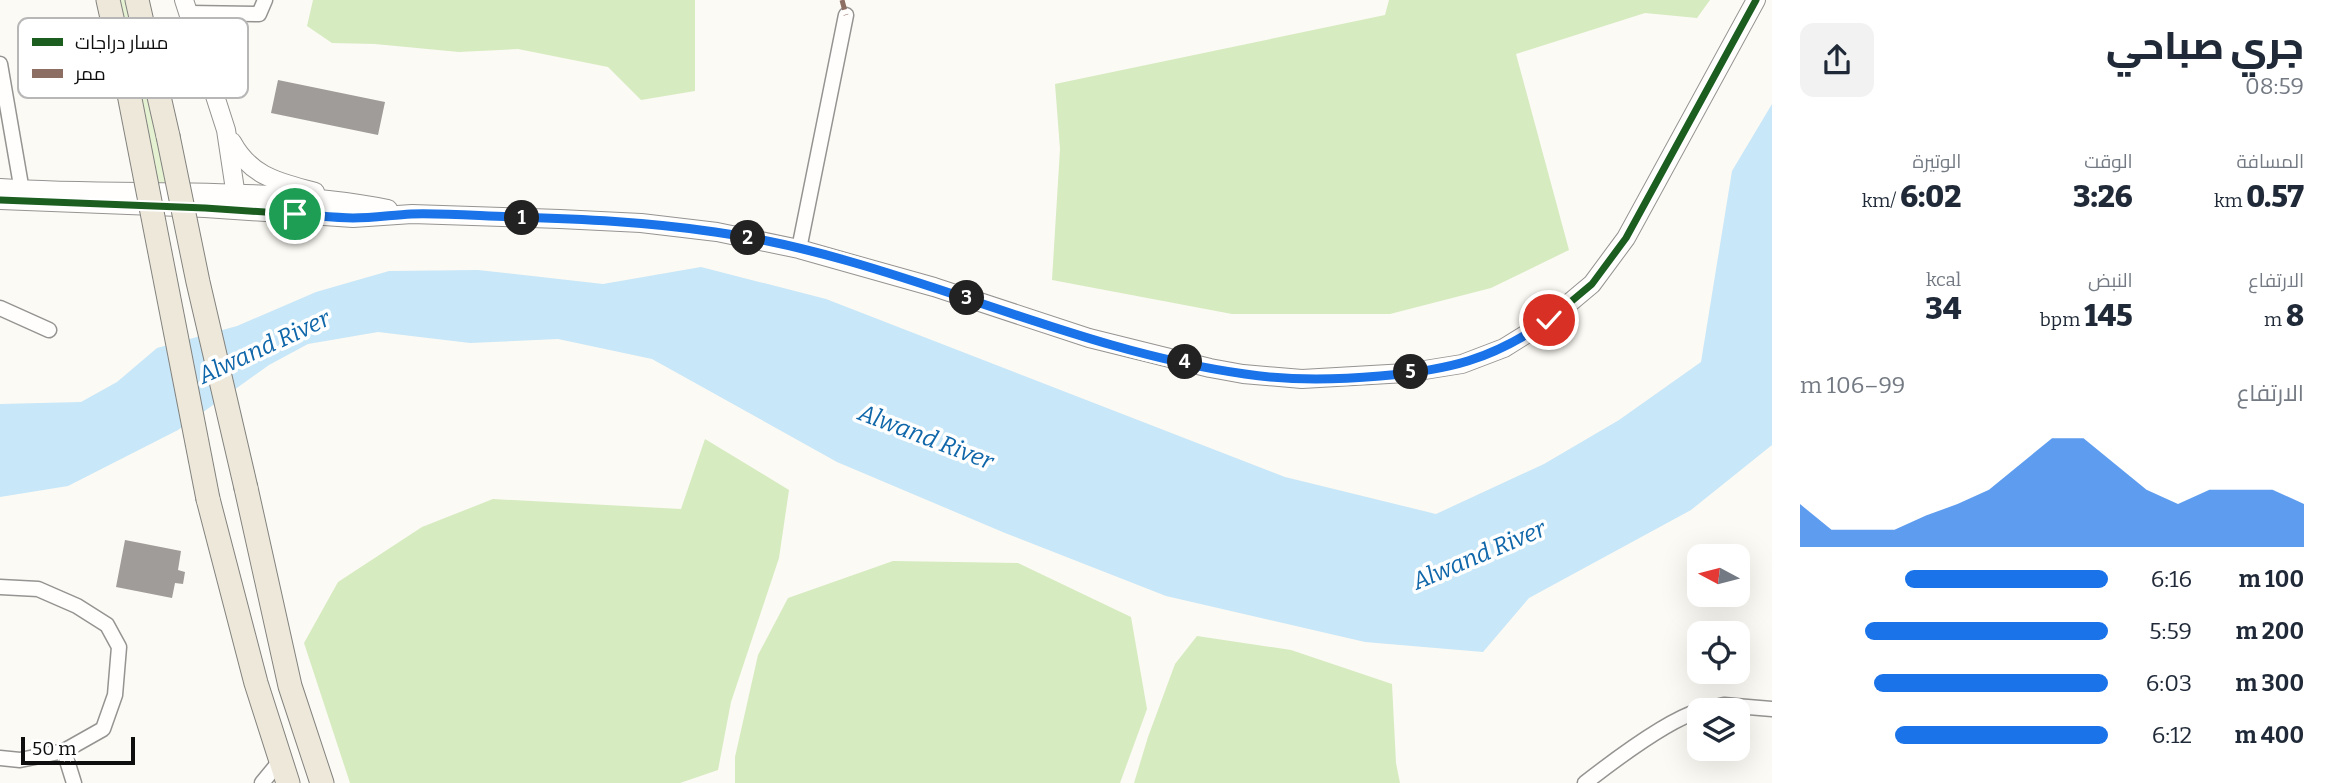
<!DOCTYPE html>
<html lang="ar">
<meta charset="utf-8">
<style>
:root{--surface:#fff;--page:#f2f2f3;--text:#1f2937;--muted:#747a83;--accent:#1a73e8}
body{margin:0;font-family:Bitter,Cairo,serif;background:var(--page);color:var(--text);direction:rtl;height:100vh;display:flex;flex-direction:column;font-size:26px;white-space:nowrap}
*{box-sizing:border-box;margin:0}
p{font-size:23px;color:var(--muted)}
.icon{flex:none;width:38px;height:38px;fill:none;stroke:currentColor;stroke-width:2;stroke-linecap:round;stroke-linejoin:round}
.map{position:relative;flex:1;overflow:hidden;direction:ltr}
.side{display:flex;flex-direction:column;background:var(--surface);width:560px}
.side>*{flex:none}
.needle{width:46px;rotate:277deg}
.controls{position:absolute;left:1687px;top:544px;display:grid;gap:14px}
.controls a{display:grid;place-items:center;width:63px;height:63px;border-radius:14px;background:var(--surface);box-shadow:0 7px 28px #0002;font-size:35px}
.scale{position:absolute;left:21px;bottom:18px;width:114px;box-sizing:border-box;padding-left:7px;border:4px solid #0e0e0e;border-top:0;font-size:19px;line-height:24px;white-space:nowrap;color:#0e0e0e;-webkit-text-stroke:5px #fff;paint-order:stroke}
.pin{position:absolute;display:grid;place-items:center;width:60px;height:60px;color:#fff;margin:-30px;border:4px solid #fff;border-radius:50%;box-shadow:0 2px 7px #0007}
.km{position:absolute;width:35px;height:35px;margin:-18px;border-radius:50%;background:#222;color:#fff;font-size:19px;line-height:35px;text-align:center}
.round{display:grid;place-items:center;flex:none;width:74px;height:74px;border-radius:14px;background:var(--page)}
.summary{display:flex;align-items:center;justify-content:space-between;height:119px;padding:0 28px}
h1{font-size:38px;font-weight:800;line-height:52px}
.figures{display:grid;grid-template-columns:repeat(3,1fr);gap:10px;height:119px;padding:7px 28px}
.figures div{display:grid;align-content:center}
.figures b{font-size:30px;font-weight:800}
.figures small{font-size:19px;font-weight:400}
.figures p{font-size:19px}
.chart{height:196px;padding:14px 28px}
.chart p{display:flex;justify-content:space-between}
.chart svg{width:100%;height:126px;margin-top:7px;fill:var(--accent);opacity:.7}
ul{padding:0 28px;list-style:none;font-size:23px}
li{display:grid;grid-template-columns:112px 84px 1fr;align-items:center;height:52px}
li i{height:18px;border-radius:9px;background:var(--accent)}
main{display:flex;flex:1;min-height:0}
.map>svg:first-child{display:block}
.green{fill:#e5f2d2}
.forest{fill:#d6ebc0}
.water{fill:#c8e7f8}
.building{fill:#9f9c99}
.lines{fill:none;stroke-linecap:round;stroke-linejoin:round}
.minor-casing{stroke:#959492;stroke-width:17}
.tertiary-casing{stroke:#959492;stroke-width:20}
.primary-casing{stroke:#82827f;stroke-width:25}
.minor{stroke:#fffefd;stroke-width:14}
.tertiary{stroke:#fffefd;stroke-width:18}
.primary{stroke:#ede8d9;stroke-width:23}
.primary-bridge-casing{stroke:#82827f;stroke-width:25;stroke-linecap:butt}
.primary-bridge{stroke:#ede8d9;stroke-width:23}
.quiet{stroke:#8d6e63;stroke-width:5;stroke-dasharray:10 5;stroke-linecap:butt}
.cycleway-casing{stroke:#fff;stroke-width:11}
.cycleway{stroke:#1b5e20;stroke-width:7}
.route-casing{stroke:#fff;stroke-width:14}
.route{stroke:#1a73e8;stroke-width:9}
.labels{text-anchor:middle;stroke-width:7;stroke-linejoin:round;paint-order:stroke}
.water-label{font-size:24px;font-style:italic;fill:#0f66a9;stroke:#fff}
.key{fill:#fff;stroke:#b7b7b7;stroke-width:2}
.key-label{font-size:19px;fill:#0e0e0e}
</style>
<main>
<section class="side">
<div class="summary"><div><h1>جري صباحي</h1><p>08:59</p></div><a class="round"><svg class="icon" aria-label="share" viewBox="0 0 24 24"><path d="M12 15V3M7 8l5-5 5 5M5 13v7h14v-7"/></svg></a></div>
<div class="figures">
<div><p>المسافة</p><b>0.57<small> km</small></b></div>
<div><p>الوقت</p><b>3:26</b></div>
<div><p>الوتيرة</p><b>6:02<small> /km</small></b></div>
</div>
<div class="figures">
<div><p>الارتفاع</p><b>8<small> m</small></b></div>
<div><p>النبض</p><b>145<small> bpm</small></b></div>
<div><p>kcal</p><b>34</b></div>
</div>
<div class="chart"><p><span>الارتفاع</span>99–106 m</p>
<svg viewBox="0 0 160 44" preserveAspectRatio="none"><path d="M0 44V29L10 38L20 38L30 38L40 33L50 29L60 24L70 15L80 6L90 6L100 15L110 24L120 29L130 24L140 24L150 24L160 29V44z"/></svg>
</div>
<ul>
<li><b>100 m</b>6:16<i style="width:66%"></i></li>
<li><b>200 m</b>5:59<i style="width:79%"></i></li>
<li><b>300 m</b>6:03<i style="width:76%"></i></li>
<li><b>400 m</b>6:12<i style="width:69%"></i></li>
</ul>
</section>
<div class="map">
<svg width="1772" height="783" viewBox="0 0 1772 783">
<rect width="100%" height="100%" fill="#fcfaf4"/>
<!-- green -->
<path class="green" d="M 117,0 L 129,0 L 170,201 L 159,202 Z"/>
<!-- forest -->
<g class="forest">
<path d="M 313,0 L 695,0 L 695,91 L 641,100 L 608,67 L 518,49 L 459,52 L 375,44 L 332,43 L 307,26 Z"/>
<path d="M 1389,0 L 1710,0 L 1697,18 L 1645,13 L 1516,54 L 1569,250 L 1491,288 L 1390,314 L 1232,314 L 1052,280 L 1060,149 L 1055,84 L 1385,15 Z"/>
<path d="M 705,439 L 789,490 L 779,558 L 731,702 L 718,770 L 680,783 L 350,783 L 304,643 L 338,582 L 422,527 L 493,499 L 681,509 Z"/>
<path d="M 893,561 L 1018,563 L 1131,617 L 1147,709 L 1120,783 L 735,783 L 735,757 L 758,655 L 788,598 Z"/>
<path d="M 1197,636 L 1291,650 L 1392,684 L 1396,763 L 1400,783 L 1134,783 L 1148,737 L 1175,664 Z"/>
</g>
<!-- water -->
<path class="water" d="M 1772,104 L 1772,445 L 1691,510 L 1529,598 L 1483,652 L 1365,642 L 1166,596 L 1005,533 L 837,462 L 652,359 L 558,339 L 470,343 L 378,332 L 308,344 L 269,365 L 178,430 L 68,486 L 0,497 L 0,404 L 81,402 L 117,382 L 157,348 L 237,326 L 316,292 L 389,271 L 478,270 L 603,284 L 701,267 L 826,299 L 1285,477 L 1436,514 L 1544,464 L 1619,420 L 1701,362 L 1732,171 Z"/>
<!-- building -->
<g class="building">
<path d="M 278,80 L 385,102 L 378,135 L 271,113 Z"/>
<path d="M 125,540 L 181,551 L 178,570 L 185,572 L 183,584 L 175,583 L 172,598 L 116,587 Z"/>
</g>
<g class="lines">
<!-- minor casing -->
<g class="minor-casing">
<g id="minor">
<path d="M 188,13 L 259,14 L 265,0"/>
<path d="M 0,64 L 23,197"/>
<path d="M 799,249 L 846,15"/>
<path d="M 0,308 L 49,330"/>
<path d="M 0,587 L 38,589 L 77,606 L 107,625 L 119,647 L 115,695 L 103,729 L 64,751 L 20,760 L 0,758"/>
<path d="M 1702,710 L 1724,705 L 1772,709"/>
<path d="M 64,751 L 74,783"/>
<path d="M 262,783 L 280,761"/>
<path d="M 1585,783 C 1612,762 1667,720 1699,711"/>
</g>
</g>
<!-- tertiary casing -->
<g class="tertiary-casing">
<g id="tertiary">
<path d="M 184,0 L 226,130 L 237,203"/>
<path d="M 232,142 C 251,177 279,182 315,192"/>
<path d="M 0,188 C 129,197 260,184 388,209"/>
<path d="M 0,200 L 205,208 L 353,218 L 412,214 L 560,219 L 641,223 L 717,232 L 799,249 L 934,287 L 1089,338 L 1210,368 L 1243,374 L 1302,379 L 1406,373 L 1462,364 L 1504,348 L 1549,320 L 1592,284 L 1626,238 L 1756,0"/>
</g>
</g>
<!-- primary casing -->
<g class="primary-casing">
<g id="primary">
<path d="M 108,0 L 129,94"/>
<path d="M 137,0 L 168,136"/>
<path d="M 246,488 L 290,686 L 322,783"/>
<path d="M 208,499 L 256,683 L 288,783"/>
</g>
</g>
<!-- minor -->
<use href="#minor" class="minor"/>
<!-- tertiary -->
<use href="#tertiary" class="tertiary"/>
<!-- primary -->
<use href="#primary" class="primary"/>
<!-- primary-bridge casing -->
<g class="primary-bridge-casing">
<g id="primary-bridge">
<path d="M 129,94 L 208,499"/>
<path d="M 168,136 L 198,282 L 246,488"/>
</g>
</g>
<!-- primary-bridge -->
<use href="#primary-bridge" class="primary-bridge"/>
<!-- quiet -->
<path class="quiet" d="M 842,0 L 846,15"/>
<!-- cycleway casing -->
<g class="cycleway-casing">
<path id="cycleway" d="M 0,200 L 205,208 L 353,218 L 412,214 L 560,219 L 641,223 L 717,232 L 799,249 L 934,287 L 1089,338 L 1210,368 L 1243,374 L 1302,379 L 1406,373 L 1462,364 L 1504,348 L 1549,320 L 1592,284 L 1626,238 L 1756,0"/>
</g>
<!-- cycleway -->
<use href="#cycleway" class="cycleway"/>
</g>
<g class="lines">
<!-- route casing -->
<g class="route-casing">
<path id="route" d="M 295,214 C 314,215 334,218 353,218 C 373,218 392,215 411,214 C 446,213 480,216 515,217 C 582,219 648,222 715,232 C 897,257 1063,349 1245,374 C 1290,381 1335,380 1380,376 C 1449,370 1491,360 1549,320"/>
</g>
<!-- route -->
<use href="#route" class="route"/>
</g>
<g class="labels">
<!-- water labels -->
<g class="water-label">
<text transform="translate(264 347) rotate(-25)" y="8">Alwand River</text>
<text transform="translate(926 437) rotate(21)" y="8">Alwand River</text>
<text transform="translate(1479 555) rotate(-23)" y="8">Alwand River</text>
</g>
</g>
<!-- legend -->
<rect x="18" y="18" width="230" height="80" rx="10" class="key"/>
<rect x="32" y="38" width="31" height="8" fill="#1b5e20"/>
<rect x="32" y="69" width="31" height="9" fill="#8d6e63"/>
<g class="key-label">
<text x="75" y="49">مسار دراجات</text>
<text x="75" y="80">ممر</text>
</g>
</svg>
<div class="controls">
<a><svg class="needle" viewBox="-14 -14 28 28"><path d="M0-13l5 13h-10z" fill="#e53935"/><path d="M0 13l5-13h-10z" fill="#747a83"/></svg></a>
<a><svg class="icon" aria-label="locate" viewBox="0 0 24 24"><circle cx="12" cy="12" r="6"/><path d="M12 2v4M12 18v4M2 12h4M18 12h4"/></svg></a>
<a><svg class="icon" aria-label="layers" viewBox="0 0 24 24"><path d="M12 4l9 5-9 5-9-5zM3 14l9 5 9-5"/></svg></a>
</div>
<div class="scale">50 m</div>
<div class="pin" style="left:295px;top:214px;background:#1e9e55"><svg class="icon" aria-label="arrive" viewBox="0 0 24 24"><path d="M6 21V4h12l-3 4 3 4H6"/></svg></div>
<div class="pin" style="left:1549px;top:320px;background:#d93025"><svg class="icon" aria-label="check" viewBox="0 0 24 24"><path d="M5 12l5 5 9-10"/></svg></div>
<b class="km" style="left:522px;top:218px">1</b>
<b class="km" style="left:748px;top:238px">2</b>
<b class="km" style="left:967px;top:298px">3</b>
<b class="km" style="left:1185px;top:362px">4</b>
<b class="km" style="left:1411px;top:372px">5</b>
</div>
</main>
